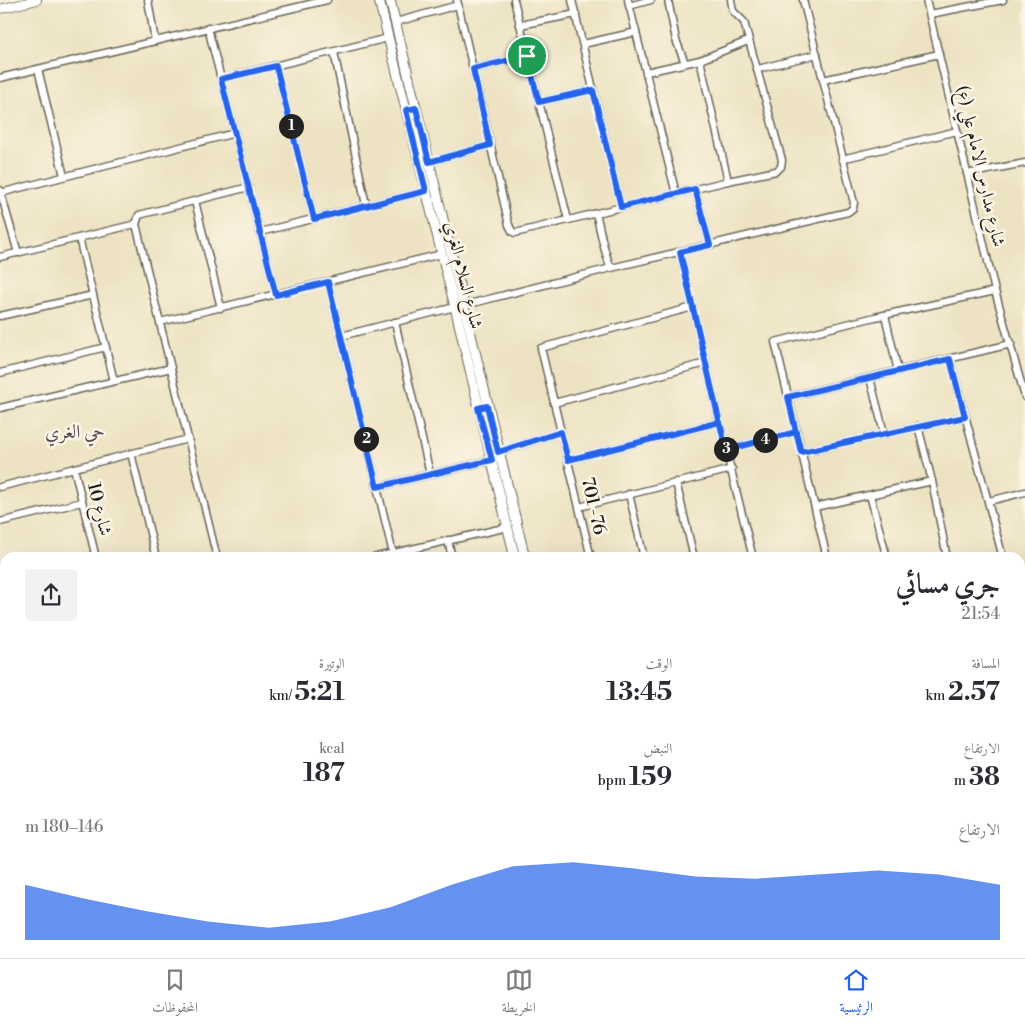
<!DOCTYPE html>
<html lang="ar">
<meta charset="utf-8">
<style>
:root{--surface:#fff;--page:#f2f2f3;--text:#2b2b33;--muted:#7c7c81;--line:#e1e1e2;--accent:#2563eb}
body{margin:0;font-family:"Libre Bodoni",Amiri,serif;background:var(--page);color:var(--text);direction:rtl;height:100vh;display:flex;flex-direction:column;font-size:19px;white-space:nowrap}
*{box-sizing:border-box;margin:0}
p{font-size:16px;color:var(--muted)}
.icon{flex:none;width:28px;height:28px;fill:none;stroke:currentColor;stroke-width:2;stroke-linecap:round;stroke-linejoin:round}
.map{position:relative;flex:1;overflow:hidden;direction:ltr}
.drawer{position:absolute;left:0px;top:552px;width:1025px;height:406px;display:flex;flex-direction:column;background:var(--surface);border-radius:15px 15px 0 0;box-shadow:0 5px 20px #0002;direction:rtl}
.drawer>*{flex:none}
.pin{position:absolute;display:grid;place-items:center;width:42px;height:42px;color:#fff;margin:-21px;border:2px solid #fff;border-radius:50%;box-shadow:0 1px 5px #0007}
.km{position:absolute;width:25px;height:25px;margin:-12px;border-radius:50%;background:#222;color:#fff;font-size:14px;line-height:25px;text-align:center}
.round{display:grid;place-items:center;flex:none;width:52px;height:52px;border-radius:5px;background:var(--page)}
.headline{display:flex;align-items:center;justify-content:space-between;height:85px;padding:0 25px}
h1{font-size:28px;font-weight:700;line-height:38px}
.figures{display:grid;grid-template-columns:repeat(3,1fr);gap:8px;height:85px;padding:5px 25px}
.figures div{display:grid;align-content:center}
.figures b{font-size:25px;font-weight:700}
.figures small{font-size:14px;font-weight:400}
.figures p{font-size:14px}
.chart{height:140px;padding:10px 25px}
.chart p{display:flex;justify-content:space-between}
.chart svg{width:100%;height:90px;margin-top:5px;fill:var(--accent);opacity:.7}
.tabs{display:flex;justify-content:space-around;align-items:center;height:70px;border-top:1px solid var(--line);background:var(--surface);font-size:14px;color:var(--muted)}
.tabs a{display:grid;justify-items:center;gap:2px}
.tabs .active{color:var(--accent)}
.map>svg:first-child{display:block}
.green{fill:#b2c66a;stroke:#677143}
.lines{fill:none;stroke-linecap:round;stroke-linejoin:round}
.minor-casing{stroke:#656256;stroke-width:9}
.tertiary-casing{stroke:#656256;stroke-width:10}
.secondary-casing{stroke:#656256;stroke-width:11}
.primary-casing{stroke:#656256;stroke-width:12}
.minor{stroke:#fff;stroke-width:6}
.tertiary{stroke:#fff;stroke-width:8}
.secondary{stroke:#fff;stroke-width:9}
.primary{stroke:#fff;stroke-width:10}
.route-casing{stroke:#fff;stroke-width:10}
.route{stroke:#2563eb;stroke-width:6}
.labels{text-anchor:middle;stroke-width:5;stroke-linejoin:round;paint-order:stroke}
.street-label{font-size:18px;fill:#1c1c1c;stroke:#fcf5e5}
.neighbourhood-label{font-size:19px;fill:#544756;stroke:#fcf5e5}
</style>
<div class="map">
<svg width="1025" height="958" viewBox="0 0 1025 958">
<rect width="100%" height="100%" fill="#fcf5e5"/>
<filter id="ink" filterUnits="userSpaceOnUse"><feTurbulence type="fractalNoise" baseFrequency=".02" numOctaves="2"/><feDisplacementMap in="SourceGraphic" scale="10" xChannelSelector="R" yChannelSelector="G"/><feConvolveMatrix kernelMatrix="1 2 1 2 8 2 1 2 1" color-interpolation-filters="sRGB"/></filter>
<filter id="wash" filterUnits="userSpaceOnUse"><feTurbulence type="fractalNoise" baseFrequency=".0096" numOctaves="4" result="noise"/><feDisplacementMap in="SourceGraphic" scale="20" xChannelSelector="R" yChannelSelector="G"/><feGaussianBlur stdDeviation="1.12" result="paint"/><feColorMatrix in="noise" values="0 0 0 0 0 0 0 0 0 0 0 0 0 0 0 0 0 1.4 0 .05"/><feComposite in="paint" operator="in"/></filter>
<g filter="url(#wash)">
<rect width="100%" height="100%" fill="#ede3c3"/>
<!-- green -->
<path class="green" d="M 1025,679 L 1025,861 L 1020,863 L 1020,681 Z"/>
</g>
<g filter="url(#ink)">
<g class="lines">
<!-- minor casing -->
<g class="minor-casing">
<g id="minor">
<path d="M 148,0 L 155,41"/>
<path d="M 457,0 L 509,225 L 512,231 L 515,233 L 728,181 L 776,171 L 781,167 L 782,160 L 744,22 L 733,11 L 731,0"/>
<path d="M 514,0 L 568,220"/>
<path d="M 572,0 L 621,207"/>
<path d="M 628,0 L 676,194"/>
<path d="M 668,0 L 676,40 L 685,63"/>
<path d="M 926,0 L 995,291 L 1025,397"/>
<path d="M 629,6 L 651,0"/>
<path d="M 930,14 L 1003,0"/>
<path d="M 396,22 L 458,5"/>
<path d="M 520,25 L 576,14"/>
<path d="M 208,28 L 276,295"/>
<path d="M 583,44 L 636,32"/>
<path d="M 334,52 L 366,205"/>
<path d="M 700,60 L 728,181"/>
<path d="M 276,66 L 314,219"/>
<path d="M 38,69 L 64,176"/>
<path d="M 473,69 L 527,56"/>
<path d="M 758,69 L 817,54"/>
<path d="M 646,72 L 700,60 L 748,41"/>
<path d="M 0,78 L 327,0"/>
<path d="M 221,79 L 388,38"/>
<path d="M 823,80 L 939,54"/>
<path d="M 539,102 L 593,90"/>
<path d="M 842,159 L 957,131"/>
<path d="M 429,162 L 490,145"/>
<path d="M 967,174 L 1025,163"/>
<path d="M 695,189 L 710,245"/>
<path d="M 0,190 L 18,253"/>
<path d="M 0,193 L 235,133"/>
<path d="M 195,201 L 221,308"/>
<path d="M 596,213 C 601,232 603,250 611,268"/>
<path d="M 136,224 L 139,215 L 249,187"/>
<path d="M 260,232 L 426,191"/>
<path d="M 79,238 L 114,381"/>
<path d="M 680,252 L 726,450 L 753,558"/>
<path d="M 0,257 L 136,224 L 217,558"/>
<path d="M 328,282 L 394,558"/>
<path d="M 465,305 L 611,268 L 848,212 L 853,208 L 854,203 L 803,0"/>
<path d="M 885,315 L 898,371"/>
<path d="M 0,316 L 93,295"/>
<path d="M 160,322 L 442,254"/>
<path d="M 395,322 L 430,474"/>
<path d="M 341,336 L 455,307"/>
<path d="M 950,359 L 1003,558"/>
<path d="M 0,373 L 106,347"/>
<path d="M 870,378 L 884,433"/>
<path d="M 788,397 L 1011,344"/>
<path d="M 554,403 L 706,363"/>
<path d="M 0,408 L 171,368"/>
<path d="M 918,426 L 932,481 L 947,558"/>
<path d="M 726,450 L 796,432"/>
<path d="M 499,452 L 561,432"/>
<path d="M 801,452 L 965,417"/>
<path d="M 131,453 L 156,558"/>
<path d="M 568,460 L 720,422"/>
<path d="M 74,468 L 96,558"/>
<path d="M 676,482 L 694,558"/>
<path d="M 0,487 L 188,439"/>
<path d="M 377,487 L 492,460"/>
<path d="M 629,494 L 644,558"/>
<path d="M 870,495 L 887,558"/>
<path d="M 989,501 L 1025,492"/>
<path d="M 579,507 L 732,469"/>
<path d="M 815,507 L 932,481"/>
<path d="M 0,522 L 82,502"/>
<path d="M 448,540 L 452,558"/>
<path d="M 85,558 L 95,555"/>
<path d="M 372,558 L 508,527"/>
<path d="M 591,558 L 541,348 L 693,307"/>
<path d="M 827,558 L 775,342 L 875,317 L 995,291"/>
<path d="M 0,579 L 5,578"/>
<path d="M 0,647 L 5,646"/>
<path d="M 1020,680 L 1025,679"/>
<path d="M 0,706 L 5,705"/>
<path d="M 0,720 L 5,742"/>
<path d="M 0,820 L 5,819"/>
<path d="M 1020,915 L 1025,914"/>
<path d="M 0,931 L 5,930"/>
<path d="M 967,954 L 968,958"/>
<path d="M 1007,954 L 1008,958"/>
<path d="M 855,958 L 871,954"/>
</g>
</g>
<!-- tertiary casing -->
<g class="tertiary-casing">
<g id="tertiary">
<path d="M 0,9 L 37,0"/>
<path d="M 1020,634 L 1025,633"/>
<path d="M 1020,647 L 1025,646"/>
<path d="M 1020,665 L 1025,664"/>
<path d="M 0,883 L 5,882"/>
<path d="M 0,900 L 5,898"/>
<path d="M 0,917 L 5,916"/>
</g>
</g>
<!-- secondary casing -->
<g class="secondary-casing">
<g id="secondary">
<path d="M 379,0 L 455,307 L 515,558"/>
<path d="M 390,0 C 436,186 479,372 525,558"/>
</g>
</g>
<!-- primary casing -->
<g class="primary-casing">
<g id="primary">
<path d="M 1020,867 L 1025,865"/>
<path d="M 1020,882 L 1025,880"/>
<path d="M 1020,899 L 1025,897"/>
<path d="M 651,954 L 657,958"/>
<path d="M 594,958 L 597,954"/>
<path d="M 621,958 L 627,954"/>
<path d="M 697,958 L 717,954"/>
<path d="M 776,958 L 793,954"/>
</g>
</g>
<!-- minor -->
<use href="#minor" class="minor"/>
<!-- tertiary -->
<use href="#tertiary" class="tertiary"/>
<!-- secondary -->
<use href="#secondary" class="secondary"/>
<!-- primary -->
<use href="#primary" class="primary"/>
</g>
</g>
<g class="lines" filter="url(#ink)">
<!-- route casing -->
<g class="route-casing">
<path id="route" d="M 527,56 L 473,69 L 490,145 L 429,162 L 416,108 L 406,110 L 426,191 L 314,219 L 276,66 L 221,79 L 276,295 L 328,282 L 377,487 L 492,460 L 478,408 L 487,406 L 498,452 L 561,432 L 568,460 L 720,422 L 726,450 L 796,432 L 788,397 L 950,359 L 965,417 L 801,452 L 796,432 L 726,450 C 711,384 695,318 680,252 L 710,245 L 695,189 L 621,207 L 593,90 L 539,102 L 527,56"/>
</g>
<!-- route -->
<use href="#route" class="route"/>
</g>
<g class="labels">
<!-- street labels -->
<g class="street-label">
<text transform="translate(981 166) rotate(77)" y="6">شارع مدارس الامام علي (ع)</text>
<text transform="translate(464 275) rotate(76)" y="6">شارع السلام الغري</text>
<text transform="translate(594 506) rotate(77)" y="6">701 -76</text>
<text transform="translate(100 509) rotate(76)" y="6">شارع 10</text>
</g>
<!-- neighbourhood labels -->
<g class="neighbourhood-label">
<text x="75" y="438">حي الغري</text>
</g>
</g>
</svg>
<div class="pin" style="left:527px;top:56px;background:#1e9e55"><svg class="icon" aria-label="arrive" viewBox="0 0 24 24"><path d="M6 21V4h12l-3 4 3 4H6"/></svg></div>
<b class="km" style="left:291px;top:126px">1</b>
<b class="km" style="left:366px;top:439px">2</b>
<b class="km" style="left:726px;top:449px">3</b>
<b class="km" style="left:765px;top:440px">4</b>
<section class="drawer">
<div class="headline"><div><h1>جري مسائي</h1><p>21:54</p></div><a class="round"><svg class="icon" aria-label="share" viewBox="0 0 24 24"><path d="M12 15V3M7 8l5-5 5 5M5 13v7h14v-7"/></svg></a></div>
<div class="figures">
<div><p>المسافة</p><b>2.57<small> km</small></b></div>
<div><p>الوقت</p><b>13:45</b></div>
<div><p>الوتيرة</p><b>5:21<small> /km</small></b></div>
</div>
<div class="figures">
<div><p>الارتفاع</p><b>38<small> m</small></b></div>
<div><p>النبض</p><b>159<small> bpm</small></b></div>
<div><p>kcal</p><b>187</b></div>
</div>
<div class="chart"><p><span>الارتفاع</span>146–180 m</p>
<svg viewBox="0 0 160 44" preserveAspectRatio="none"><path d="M0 44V17L10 24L20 30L30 35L40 38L50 35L60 28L70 17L80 8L90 6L100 9L110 13L120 14L130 12L140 10L150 12L160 17V44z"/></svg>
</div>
</section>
</div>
<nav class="tabs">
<a class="active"><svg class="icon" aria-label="home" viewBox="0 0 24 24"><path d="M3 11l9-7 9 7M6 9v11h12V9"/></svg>الرئيسية</a>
<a><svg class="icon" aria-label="map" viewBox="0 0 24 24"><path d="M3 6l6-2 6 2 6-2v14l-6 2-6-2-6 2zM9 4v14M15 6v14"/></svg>الخريطة</a>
<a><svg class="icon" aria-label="saved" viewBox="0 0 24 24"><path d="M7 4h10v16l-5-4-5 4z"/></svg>المحفوظات</a>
</nav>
